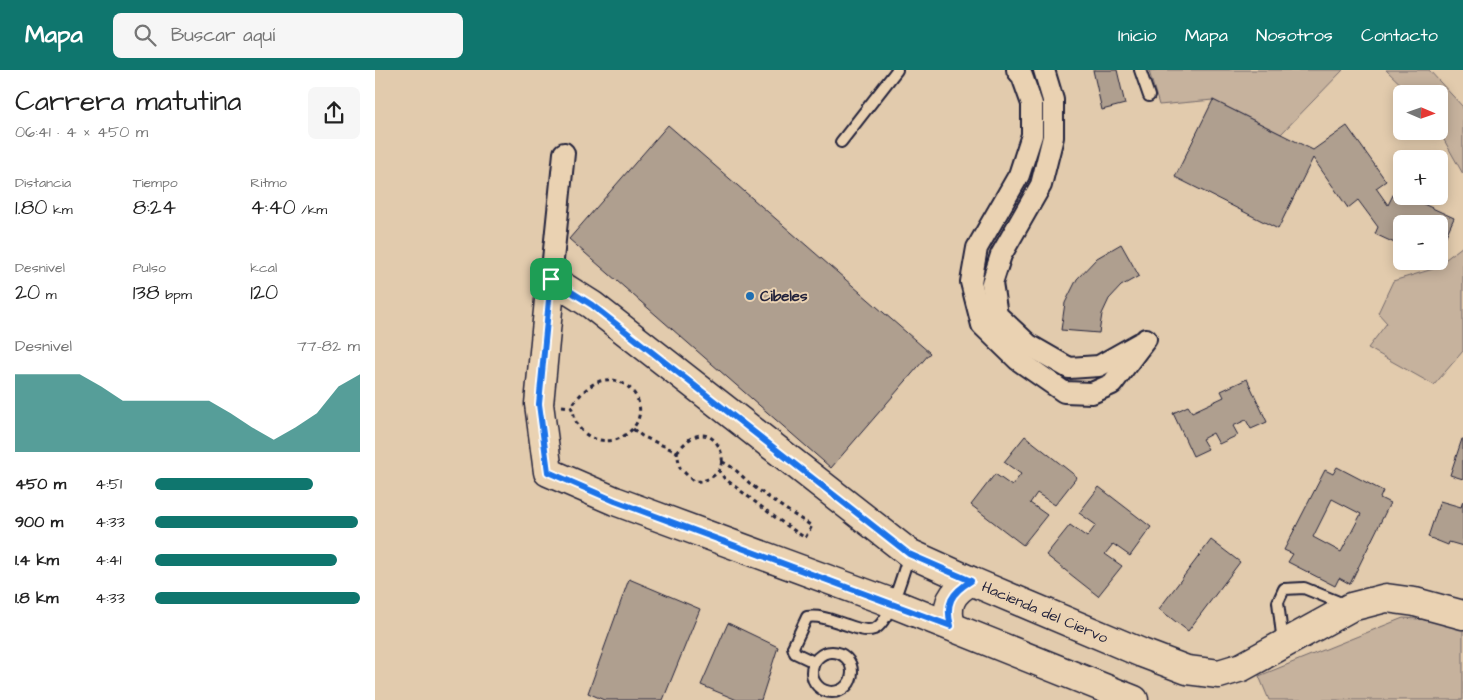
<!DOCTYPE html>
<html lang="es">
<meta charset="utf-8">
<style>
:root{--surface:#fff;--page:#f6f6f6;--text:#222;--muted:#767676;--accent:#0f766e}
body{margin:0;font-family:"Architects Daughter",sans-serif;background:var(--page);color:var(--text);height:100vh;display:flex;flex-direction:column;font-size:19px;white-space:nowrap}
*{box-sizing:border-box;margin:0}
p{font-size:16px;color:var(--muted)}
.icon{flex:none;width:28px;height:28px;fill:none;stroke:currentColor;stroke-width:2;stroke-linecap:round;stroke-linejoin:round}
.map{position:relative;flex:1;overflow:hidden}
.drawer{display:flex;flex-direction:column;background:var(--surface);width:375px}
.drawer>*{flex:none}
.needle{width:32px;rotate:92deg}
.controls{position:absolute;left:1018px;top:15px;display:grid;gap:10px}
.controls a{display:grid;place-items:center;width:55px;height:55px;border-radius:8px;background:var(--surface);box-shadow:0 2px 12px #0003;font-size:25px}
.pin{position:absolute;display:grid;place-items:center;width:42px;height:42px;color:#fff;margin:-21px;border-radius:10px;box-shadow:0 2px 8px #0006}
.round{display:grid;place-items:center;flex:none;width:52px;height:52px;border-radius:8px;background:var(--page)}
.overview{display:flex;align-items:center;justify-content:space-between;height:85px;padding:0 15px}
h1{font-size:28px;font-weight:600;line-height:38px}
.stats{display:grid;grid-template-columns:repeat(3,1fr);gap:8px;height:85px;padding:5px 15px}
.stats div{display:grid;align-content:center}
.stats b{font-size:21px;font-weight:600}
.stats small{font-size:14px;font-weight:400}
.stats p{font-size:14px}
.chart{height:140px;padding:10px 15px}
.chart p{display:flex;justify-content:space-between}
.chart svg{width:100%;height:90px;margin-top:5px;fill:var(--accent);opacity:.7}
ul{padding:0 15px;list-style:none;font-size:16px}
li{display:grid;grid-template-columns:80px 60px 1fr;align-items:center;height:38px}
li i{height:12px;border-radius:6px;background:var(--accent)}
header{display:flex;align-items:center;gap:30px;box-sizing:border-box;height:70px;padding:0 25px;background:var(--accent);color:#fff}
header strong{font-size:24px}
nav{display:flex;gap:28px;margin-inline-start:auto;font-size:18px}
.search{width:350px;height:45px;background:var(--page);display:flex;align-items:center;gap:12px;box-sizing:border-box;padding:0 18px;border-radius:8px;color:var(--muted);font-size:19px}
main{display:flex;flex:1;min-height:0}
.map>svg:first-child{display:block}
.green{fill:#c6b29d;stroke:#746a6c}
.building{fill:#af9f8f;stroke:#22223b;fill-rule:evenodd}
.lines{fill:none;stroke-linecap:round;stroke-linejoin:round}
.lane-casing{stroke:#22223b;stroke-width:14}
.street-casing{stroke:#22223b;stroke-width:24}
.secondary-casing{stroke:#22223b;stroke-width:31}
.path{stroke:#22223b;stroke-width:3;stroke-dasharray:4 4;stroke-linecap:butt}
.lane{stroke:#ead2b2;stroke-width:10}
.street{stroke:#ead2b2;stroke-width:20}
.secondary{stroke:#ead2b2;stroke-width:28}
.route-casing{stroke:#fff;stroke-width:10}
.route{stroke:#1a73e8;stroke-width:6}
.poi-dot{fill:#1f6fb2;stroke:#ead2b2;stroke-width:2}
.labels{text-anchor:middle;stroke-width:4;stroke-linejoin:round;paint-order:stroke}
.poi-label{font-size:15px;font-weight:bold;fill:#22223b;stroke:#ead2b2;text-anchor:start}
.street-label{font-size:15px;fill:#22223b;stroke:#ead2b2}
</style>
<header>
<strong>Mapa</strong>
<div class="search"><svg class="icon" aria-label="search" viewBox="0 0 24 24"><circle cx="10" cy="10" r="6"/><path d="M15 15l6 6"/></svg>Buscar aquí</div>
<nav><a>Inicio</a><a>Mapa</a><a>Nosotros</a><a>Contacto</a></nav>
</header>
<main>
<section class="drawer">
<div class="overview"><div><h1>Carrera matutina</h1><p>06:41 · 4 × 450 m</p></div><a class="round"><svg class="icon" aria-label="share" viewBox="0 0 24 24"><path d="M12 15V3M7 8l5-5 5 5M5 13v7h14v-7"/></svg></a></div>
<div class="stats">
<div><p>Distancia</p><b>1.80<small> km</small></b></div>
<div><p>Tiempo</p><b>8:24</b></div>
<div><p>Ritmo</p><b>4:40<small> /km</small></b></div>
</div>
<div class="stats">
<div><p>Desnivel</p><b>20<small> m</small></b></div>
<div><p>Pulso</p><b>138<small> bpm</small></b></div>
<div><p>kcal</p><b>120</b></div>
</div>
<div class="chart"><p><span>Desnivel</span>77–82 m</p>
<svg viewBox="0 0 160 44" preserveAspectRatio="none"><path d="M0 44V6L10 6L20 6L30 6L40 12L50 19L60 19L70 19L80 19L90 19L100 25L110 32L120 38L130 32L140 25L150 12L160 6V44z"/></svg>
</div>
<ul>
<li><b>450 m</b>4:51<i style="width:77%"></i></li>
<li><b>900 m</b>4:33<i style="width:99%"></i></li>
<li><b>1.4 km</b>4:41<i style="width:89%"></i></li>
<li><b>1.8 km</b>4:33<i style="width:100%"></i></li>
</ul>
</section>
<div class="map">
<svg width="1088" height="630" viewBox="0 0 1088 630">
<rect width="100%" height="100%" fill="#e2cbad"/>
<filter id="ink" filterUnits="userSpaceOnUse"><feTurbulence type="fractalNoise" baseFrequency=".02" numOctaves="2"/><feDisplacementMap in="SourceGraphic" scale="10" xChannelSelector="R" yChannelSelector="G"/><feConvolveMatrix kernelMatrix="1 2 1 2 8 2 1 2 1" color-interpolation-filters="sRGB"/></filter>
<g filter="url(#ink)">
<!-- green -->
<g class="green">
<path d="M 783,0 L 968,0 L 906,64 L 838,30 L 784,35 L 774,1 Z"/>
<path d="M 1011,0 L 1054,0 L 1088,37 L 1088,104 L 1064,61 L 1064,24 L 1036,24 Z"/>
<path d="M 1088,176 L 1088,281 L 1059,315 L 993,278 L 1012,253 L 1003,243 L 1018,211 L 1058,199 Z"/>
<path d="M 1028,548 L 1088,552 L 1088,630 L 894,630 L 884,606 Z"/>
</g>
<!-- building -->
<g class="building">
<path d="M 718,0 L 742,0 L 750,34 L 727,40 Z"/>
<path d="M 838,30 L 938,80 L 972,56 L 1011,111 L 1001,118 L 1013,135 L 1020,121 L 1026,124 L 1026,126 L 1031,126 L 1079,148 L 1064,181 L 1064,154 L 1026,154 L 1026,176 L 1000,164 L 1003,157 L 983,130 L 973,138 L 938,88 L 903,159 L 800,107 Z"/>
<path d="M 293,55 L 555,283 L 456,398 L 194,169 Z"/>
<path d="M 746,174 L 764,206 L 746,216 L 734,229 L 727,244 L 724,263 L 686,260 L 690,233 L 702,209 L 722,188 Z"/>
<path d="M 872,309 L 892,352 L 876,359 L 871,350 L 858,356 L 863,365 L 844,374 L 838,363 L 827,369 L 833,379 L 818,386 L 798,343 L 813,336 L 817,342 L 849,327 L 846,321 Z"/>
<path d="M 650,366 L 702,407 L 680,435 L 662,423 L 655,433 L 672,445 L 648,475 L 596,435 L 620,404 L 637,416 L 646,404 L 629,392 Z"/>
<path d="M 1087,369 L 1088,369 L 1088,409 L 1075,405 Z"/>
<path d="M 962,397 L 1008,421 L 1005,428 L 1015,433 L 975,514 L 964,508 L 960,516 L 913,492 L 918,484 L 909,480 L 950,400 L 958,404 ZM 957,429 L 986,444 L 966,482 L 938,467 Z"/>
<path d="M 724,417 L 776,457 L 755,486 L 738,474 L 730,484 L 747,496 L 723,526 L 671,485 L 695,455 L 712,467 L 721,455 L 704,443 Z"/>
<path d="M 1065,431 L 1086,437 L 1088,431 L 1088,476 L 1074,472 L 1073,475 L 1053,467 Z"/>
<path d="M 836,470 L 865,492 L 813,561 L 784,539 Z"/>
<path d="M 254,509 L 325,539 L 288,630 L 229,630 L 213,623 Z"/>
<path d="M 353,553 L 403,577 L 386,630 L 362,630 L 326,615 Z"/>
</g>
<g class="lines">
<!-- lane casing -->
<g class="lane-casing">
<g id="lane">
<path d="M 765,0 L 774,26"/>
<path d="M 466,72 L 522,0"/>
<path d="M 908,573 L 903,532 L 909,519 L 929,518 L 971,535"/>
<circle cx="457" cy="602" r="20"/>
<path d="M 439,592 L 420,583 L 418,577 L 432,547 C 446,545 459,551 472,555 C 480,558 491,562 499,559 C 514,554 529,501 534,484"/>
</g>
</g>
<!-- street casing -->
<g class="street-casing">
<g id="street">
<path d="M 642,0 L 647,6 L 657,34 L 657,65 L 644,105 L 602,178 L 596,212 L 607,255 L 643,290 L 689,322 L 717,323 L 737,314 L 771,269"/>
<path d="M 669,0 L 678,30 L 678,67 L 666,115 L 626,185 L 617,213 L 622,245 L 654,275 L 694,298 L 724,296 L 765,273"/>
<path d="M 176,209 L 189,83"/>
</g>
</g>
<!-- secondary casing -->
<g class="secondary-casing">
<g id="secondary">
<path d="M 576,556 C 570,534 576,523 596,511"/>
<path d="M 759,630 L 517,533 L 240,431 L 173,402 L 164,334 L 176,209 L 217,235 L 534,483 L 596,511 L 767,583 L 812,600 L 844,604 L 867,597 L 976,537 L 1011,528 L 1040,532 L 1088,545"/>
</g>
</g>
<!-- path -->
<g class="path">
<path d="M 187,336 L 196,337 C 199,342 199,347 201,352 C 208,367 224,373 240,370 C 245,369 249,366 253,363 C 284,338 247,292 214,317 C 207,322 201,330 196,337"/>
<path d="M 258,359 L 267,366 L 302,382 L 305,398 L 318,411 C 329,412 339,408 345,399"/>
<path d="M 302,382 C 307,376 314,368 321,366 C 337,360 349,379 347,393"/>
<path d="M 347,392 C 359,396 368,408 378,416 C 397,430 417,444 437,456 L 430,468 L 401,448 L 349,408 L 344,401 Z"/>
</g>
<!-- lane -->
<use href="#lane" class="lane"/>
<!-- street -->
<use href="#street" class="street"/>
<!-- secondary -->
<use href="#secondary" class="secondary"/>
</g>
</g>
<g class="lines" filter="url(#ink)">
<!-- route casing -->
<g class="route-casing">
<path id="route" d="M 176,209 L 217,235 L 534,484 L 596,511 C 576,523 570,534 576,556 L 240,431 L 173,402 L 164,334 Z"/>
</g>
<!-- route -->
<use href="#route" class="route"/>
</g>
<!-- markers -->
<circle class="poi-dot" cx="375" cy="226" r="5"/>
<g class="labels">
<!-- poi labels -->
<g class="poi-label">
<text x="385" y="231">Cibeles</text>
</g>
<!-- street labels -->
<g class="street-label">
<text transform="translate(670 542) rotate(23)" y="5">Hacienda del Ciervo</text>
</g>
</g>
</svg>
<div class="controls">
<a><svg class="needle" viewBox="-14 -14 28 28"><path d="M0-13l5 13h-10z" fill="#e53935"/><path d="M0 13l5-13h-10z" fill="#767676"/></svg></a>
<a>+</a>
<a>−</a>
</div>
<div class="pin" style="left:176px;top:209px;background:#1e9e55"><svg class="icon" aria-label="arrive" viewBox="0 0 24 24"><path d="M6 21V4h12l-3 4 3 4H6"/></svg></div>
</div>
</main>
